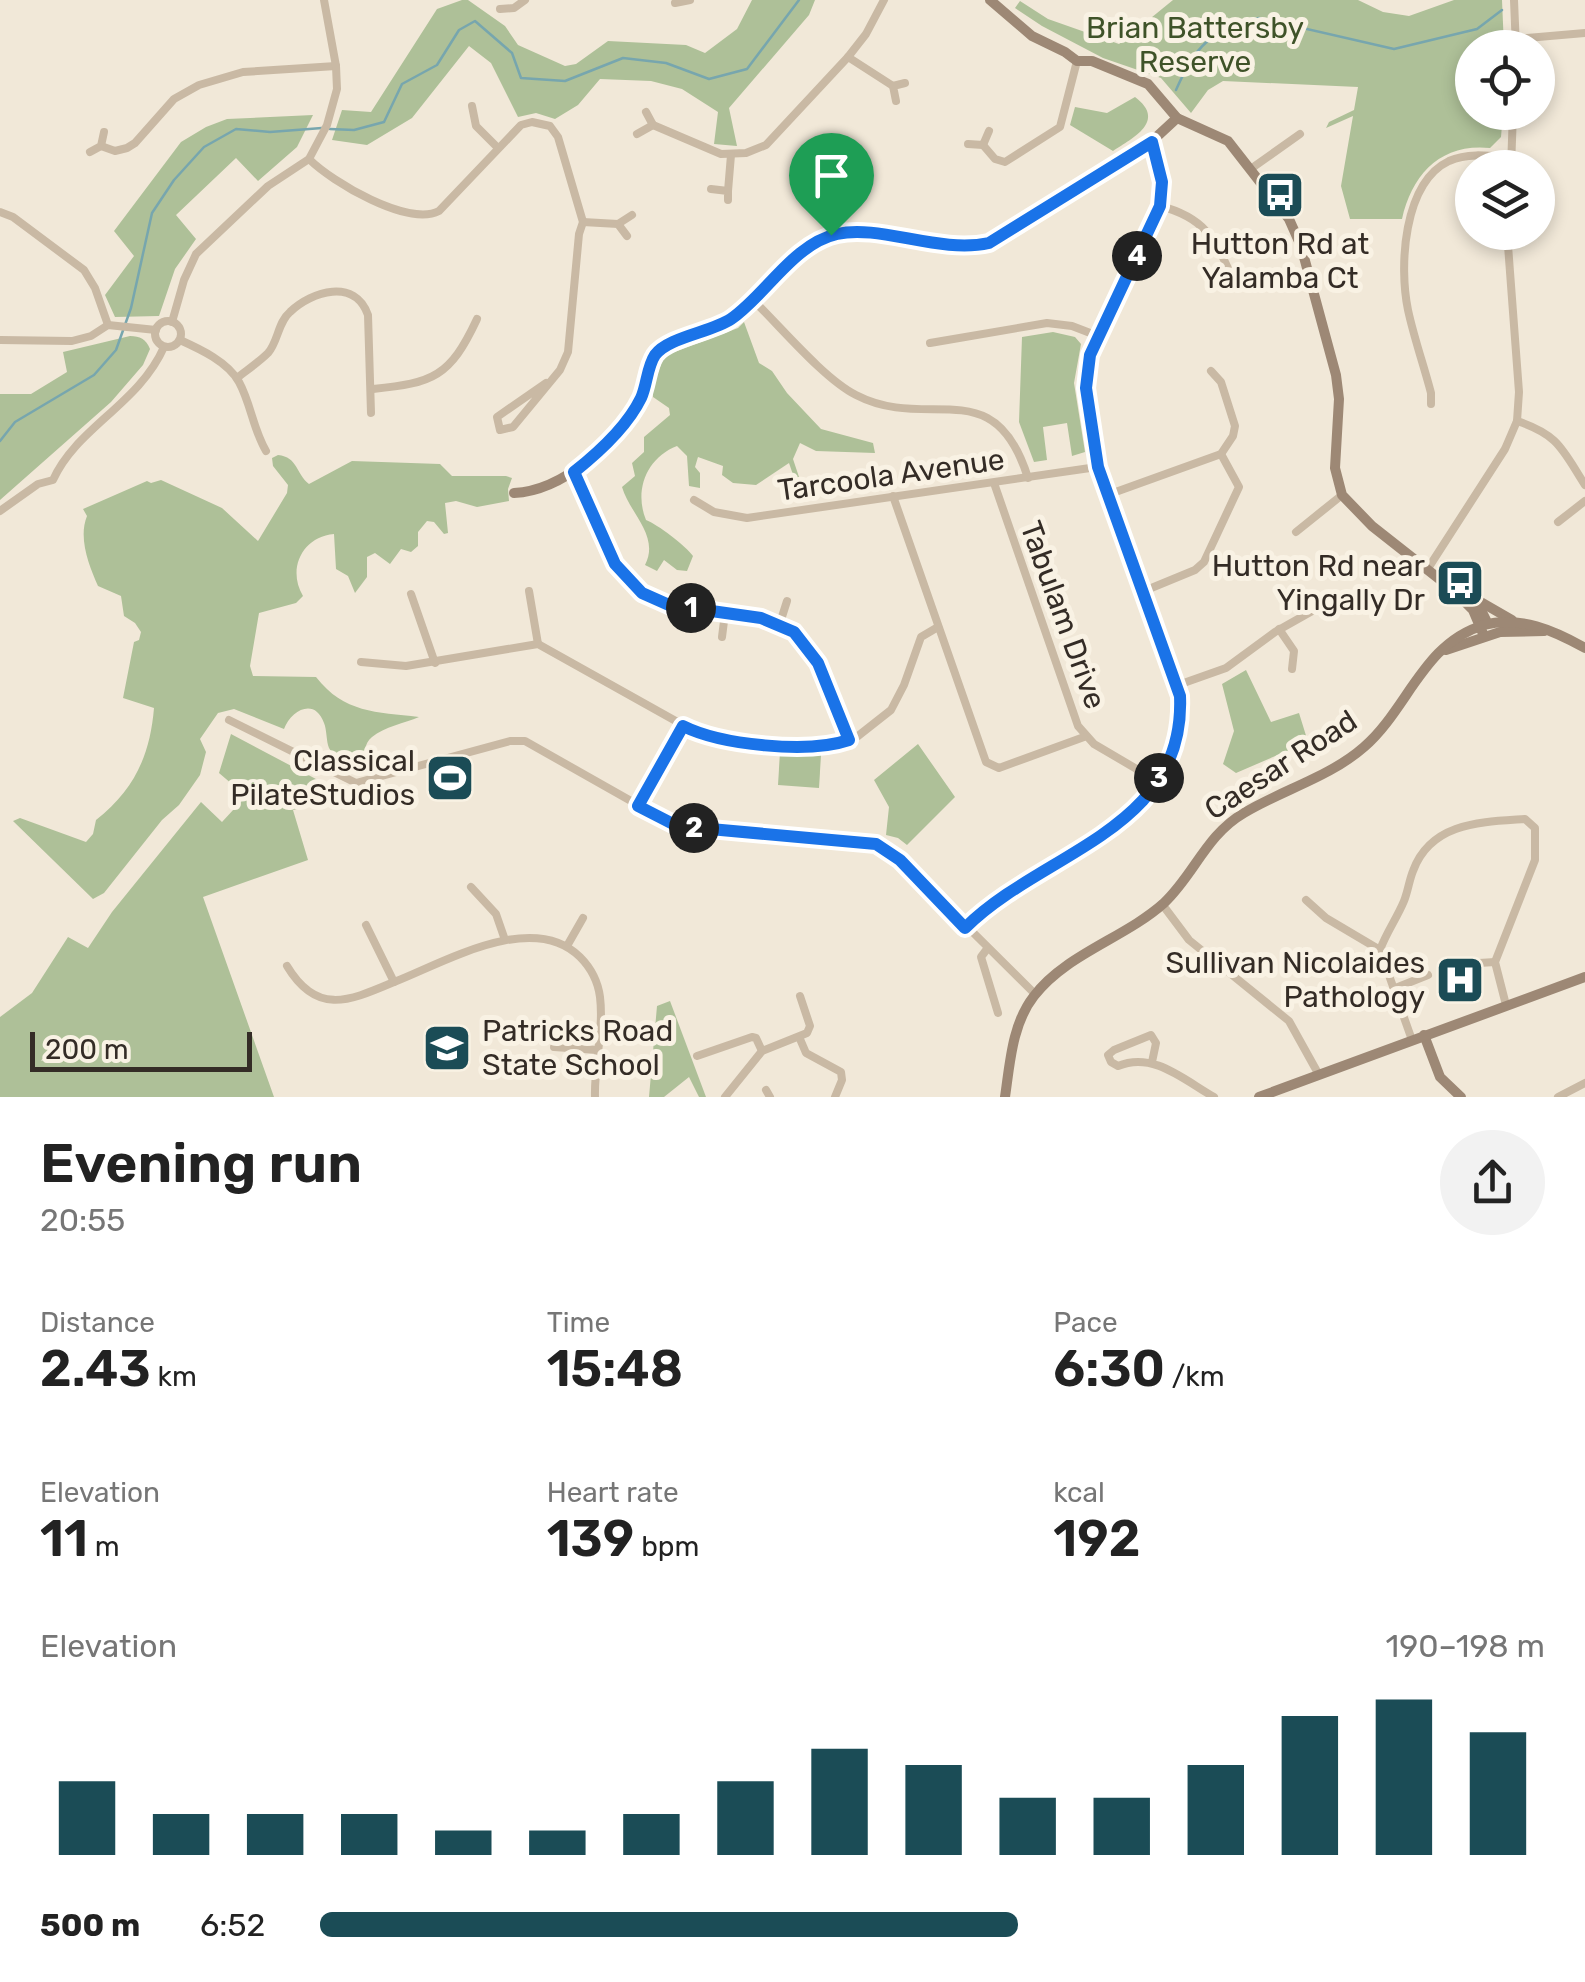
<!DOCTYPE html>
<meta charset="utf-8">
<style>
:root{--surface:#fff;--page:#f2f2f2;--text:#222;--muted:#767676;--accent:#1b4c56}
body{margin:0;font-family:Rubik,sans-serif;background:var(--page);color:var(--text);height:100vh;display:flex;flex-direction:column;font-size:38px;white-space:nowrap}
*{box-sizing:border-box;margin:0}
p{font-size:32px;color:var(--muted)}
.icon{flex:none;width:55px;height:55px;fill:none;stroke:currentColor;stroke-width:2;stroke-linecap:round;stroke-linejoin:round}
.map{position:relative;height:1097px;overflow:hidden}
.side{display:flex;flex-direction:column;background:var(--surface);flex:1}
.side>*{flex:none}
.fabs{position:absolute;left:1455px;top:30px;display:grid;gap:20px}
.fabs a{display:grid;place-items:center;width:100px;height:100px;border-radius:50%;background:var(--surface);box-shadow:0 5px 15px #0003;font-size:50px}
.scale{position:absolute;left:30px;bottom:25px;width:222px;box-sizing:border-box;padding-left:10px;border:5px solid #342c26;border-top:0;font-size:28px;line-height:35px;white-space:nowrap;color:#342c26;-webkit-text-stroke:8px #f9f2e4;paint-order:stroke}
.pin{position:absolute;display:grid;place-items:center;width:85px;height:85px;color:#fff;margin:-102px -42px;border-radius:50% 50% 50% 0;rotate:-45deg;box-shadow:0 0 10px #0007}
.pin .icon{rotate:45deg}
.km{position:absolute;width:50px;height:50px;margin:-25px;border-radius:50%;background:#222;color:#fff;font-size:28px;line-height:50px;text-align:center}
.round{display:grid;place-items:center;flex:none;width:105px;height:105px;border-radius:52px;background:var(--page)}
.summary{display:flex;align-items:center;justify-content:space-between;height:170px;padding:0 40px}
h1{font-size:55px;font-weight:600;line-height:75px}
.figures{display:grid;grid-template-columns:repeat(3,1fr);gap:15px;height:170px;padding:10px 40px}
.figures div{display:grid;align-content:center}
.figures b{font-size:50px;font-weight:600}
.figures small{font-size:28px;font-weight:400}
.figures p{font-size:28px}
.chart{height:280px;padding:20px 40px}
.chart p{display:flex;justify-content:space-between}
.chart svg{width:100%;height:180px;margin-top:10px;stroke:var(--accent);stroke-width:6}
ul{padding:0 40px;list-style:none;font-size:32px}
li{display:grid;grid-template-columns:160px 120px 1fr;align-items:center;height:75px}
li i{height:25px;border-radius:12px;background:var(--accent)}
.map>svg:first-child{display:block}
.green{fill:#aec098}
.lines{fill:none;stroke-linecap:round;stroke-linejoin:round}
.stream{stroke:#77a6ae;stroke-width:2.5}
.street{stroke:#c9b9a4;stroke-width:8}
.secondary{stroke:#9d8875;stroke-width:10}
.route-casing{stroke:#fff;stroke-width:20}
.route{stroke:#1a73e8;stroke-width:12}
.labels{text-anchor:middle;stroke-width:10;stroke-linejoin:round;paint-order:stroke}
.park-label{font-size:30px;fill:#3f5329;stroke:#f9f2e4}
.poi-label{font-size:30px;fill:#342c26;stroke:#f9f2e4;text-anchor:end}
.street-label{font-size:30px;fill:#342c26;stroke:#f9f2e4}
</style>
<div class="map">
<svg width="1585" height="1097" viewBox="0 0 1585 1097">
<rect width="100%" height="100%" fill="#f1e8d8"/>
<!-- green -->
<g class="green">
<path d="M 462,0 L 468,0 L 505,26 L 518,45 L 565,66 L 576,64 L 608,41 L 686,45 L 705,53 L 737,29 L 752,0 L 815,0 L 809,15 L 729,108 L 737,146 L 714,144 L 718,112 L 682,89 L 651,81 L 600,79 L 578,105 L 555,119 L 536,113 L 518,117 L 491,63 L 469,46 L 412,118 L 367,145 L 332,140 L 342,110 L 371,112 L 437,9 Z"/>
<path d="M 1173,0 L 1358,0 L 1383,12 L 1409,16 L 1454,0 L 1502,0 L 1504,47 L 1472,48 L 1472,112 L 1503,113 L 1501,137 L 1490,148 C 1441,143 1412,174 1402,219 L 1350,219 L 1341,186 L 1353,116 L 1326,128 L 1329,122 L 1354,110 L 1358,87 L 1223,81 L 1208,90 L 1191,113 L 1161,78 L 1103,58 L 1042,26 L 1015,8 L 1020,1 L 1048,19 L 1119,44 Z"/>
<path d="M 1135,97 C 1167,121 1133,138 1113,151 L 1070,125 L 1075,107 L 1107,113 Z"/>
<path d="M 313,115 L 297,147 L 258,181 L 236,158 L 176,215 L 196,239 L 175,269 L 159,316 L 115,317 L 105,295 L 134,256 L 114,231 L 181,142 L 206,127 L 227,119 Z"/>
<path d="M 744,322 L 759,363 L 772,371 L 787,393 L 821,429 L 873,443 L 875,453 L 816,451 L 800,443 L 793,459 L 807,501 L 802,501 L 789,463 L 756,485 L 733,483 L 722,475 L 723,466 L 698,457 L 695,467 L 700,473 L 700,488 L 689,486 L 687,456 L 677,446 C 646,458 634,491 646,520 C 657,524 686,546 693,556 L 687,571 L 677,570 L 664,560 L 657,571 L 645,565 C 660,536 630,514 622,487 L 635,476 L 632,463 L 644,452 L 644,437 L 670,415 L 669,408 L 653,397 L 653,386 L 664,356 L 738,328 Z"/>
<path d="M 1053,332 L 1075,337 L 1081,344 L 1074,383 L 1085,452 L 1072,456 L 1067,423 L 1043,427 L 1047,460 L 1034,462 L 1019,422 L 1022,337 Z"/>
<path d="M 130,336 C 140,336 146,339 150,349 L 143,365 L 111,402 L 0,500 L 0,394 L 31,394 L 67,372 L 63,352 Z"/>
<path d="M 278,455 C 298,457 296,474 309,484 L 352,461 L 440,464 L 452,476 L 506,476 L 512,478 L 508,489 L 509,501 L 477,507 L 456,501 L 445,503 L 448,533 L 444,534 L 434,522 L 427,521 L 418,532 L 418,546 L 411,552 L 401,549 L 390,564 L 375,553 L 367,557 L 367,577 L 355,593 L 348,576 L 336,569 L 334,534 C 302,537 287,569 303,596 L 296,603 L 259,613 L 250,666 L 253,676 L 316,677 C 344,713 376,712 419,717 C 405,723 384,727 372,737 C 363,744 366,756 357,765 C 348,761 334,758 329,748 C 326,741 327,730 324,723 C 315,697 291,710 284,729 L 234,709 L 218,713 L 200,739 L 206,752 L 200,775 L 179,805 L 162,820 L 104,893 L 93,899 L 13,821 L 20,818 L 86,842 L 93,834 L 96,820 C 134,790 150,756 154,708 L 123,698 L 134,642 L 139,640 L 141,632 L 135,623 L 124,616 L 121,596 L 98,586 C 89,566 78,538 87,516 L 83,509 L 147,481 L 151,483 L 161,480 L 222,508 L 258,541 L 287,493 L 288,485 L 273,466 L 272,458 Z"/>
<path d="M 1246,670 L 1271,722 L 1299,713 L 1308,742 L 1236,773 L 1223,764 L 1234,731 L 1222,684 Z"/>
<path d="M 231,734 L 348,796 L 293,810 L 308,860 L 203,897 L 274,1097 L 0,1097 L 0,1017 L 32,993 L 68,937 L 88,948 L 112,912 L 201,802 L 222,822 L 246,796 L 219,773 Z"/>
<path d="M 918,744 L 955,797 L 907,845 L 898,838 L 886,835 L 889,807 L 874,780 Z"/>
<path d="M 780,752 L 821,755 L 819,788 L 778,785 Z"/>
<path d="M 670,1001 L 706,1097 L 699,1097 L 689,1077 L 664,1097 L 649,1097 L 657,1006 Z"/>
</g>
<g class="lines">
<!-- stream -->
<g class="stream">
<path d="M 1176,90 C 1196,44 1210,32 1259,18 L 1394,49 L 1477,29 L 1502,10"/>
<path d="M 330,129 L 354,130 L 384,122 L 402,84 L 437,65 L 459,30 L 475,21 L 512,53 L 521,78 L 565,81 L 623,58 L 666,63 L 709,79 L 747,69 L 799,0"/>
<path d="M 0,441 L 15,422 L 94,375 L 116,350 L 131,308 L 152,213 L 174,180 L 204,147 L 236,129 L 270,132 L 322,128"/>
</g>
<!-- street -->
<g class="street">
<path d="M 1514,0 L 1516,48"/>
<path d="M 675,3 L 690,0"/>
<path d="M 500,9 L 514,8 L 525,0"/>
<path d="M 1516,39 L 1585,33"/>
<path d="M 848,57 L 893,86"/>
<path d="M 896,101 L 893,86 L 905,83"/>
<path d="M 472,106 L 476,126 L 498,148"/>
<path d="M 653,125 L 721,154 L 746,153 L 766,145 L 848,57 L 866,34 L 884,0"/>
<path d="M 637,134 L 653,125 L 646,112"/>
<path d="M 968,144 L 983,145 L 989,131"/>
<path d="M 983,145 L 995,159 L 1005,162 L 1060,127 L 1077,61"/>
<path d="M 101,146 L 115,151 L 127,148 L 135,143 L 174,99 L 199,85 L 243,72 L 336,66"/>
<path d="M 90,152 L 101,146 L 104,132"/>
<path d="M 309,159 C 332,182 408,227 439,211 L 521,125 L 532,122 L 550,126 L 558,137 L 583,222 L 579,234 L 568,352 L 560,370 L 513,427 L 500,430 L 497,417 L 546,383"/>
<path d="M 1252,168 L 1300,134"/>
<path d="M 1511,168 L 1513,112"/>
<path d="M 711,189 L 728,191 L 728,200"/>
<path d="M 728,191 L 731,155"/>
<path d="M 1160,206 C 1203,217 1216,238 1232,278"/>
<path d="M 0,212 L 13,217 L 84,270 L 95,288 L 108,325"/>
<path d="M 583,222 L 618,224 L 627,236"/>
<path d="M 618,224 L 632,215"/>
<path d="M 753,300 C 781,327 823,378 856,395 C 929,433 994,369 1028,478"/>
<circle cx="168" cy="334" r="13"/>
<path d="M 172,322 L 184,280 L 196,254 L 268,186 L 309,159 L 327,125 L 337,89 L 336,66 L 324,0"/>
<path d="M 0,340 L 72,341 L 91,336 L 108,325 L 156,330"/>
<path d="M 180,340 C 200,349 228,362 239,382 C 251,404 253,429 266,451"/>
<path d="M 930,343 L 1047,323 L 1072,326 L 1098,336"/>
<path d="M 237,378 C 247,370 259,362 268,353 C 278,342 278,322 290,312 C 312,291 355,278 368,315 L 371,413"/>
<path d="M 373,389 C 433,383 450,377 477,319"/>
<path d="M 1431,404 L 1431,393 C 1424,366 1414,338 1408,310 C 1399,267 1403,183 1449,161 C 1469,152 1491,156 1511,158"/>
<path d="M 1517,421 C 1559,435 1562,449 1585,485"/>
<path d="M 574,472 L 615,564 L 641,593 L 669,605 L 761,617 L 794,632 L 818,663 L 849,741"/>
<path d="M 994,483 L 1078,726 L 1094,744 L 1157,781"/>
<path d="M 1110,494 L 1221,454 L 1233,436 L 1235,426 L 1221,382 L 1211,371"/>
<path d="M 893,496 L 986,762 L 999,768 L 1084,737"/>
<path d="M 694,500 L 714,512 L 747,518 L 1097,467"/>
<path d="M 0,511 L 38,484 L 53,480 C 76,428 139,404 164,347"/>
<path d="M 1558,522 L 1585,501"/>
<path d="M 1296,532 L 1342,495"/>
<path d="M 1427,570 L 1505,449 L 1517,421 L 1519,392 L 1507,232"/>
<path d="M 529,591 L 538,644"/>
<path d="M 1144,591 L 1195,570 L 1204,562 L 1239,487 L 1221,454"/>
<path d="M 411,594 L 435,663"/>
<path d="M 780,623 L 787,601"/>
<path d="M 1279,629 L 1294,651 L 1292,669"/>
<path d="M 722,637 L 725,613"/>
<path d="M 361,662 L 406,666 L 538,644 L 699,734 L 742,742 L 824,747 L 858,736 L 891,710 L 904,685 L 921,637 L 938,627"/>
<path d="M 1178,685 L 1226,668 L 1275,632 L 1314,610"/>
<path d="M 229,720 L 356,783 L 510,741 L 525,741 L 677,827 L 877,845 L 896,856 L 1035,994"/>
<path d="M 638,805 L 683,726"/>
<path d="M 471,887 L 496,914 L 505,940"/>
<path d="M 1306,900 L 1326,918 L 1380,950"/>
<path d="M 1162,904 L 1189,940 L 1289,1021 L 1319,1075"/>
<path d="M 366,925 L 394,982 C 445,962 533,910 580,957 C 591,968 598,982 600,997 C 604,1030 594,1064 595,1097"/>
<path d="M 965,928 L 991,906 L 1136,811 L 1151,792 L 1175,748 L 1180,730 L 1180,696 L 1097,467 L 1085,376 L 1098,336 L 1160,206 L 1162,182 L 1151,142"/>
<path d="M 567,946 L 583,918"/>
<path d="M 987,949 L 981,957 L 998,1013"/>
<path d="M 1463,964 L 1495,962"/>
<path d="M 287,966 C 317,1016 349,1001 394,982"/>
<path d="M 1393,989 L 1428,975"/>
<path d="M 800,1039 L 806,1053 L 841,1072 L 842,1080 L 835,1097"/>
<path d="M 1412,1040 L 1380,950 C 1386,933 1397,918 1404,901 C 1408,891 1409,881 1413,871 C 1431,822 1482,822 1525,819 L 1535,828 L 1535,860 L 1495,962 L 1506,1005"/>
<path d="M 554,1047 L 597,1050"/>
<path d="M 697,1056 L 752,1037 L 756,1038 L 762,1051"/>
<path d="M 1152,1062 L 1156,1043 L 1151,1035 L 1114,1050 L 1108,1055 L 1111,1062 L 1118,1066 C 1153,1051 1184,1080 1214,1097"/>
<path d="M 766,1090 L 770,1097"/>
<path d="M 725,1097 L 762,1051 L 807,1033 L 810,1026 L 800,996"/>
<path d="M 1558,1097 L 1585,1083"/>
</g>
<!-- secondary -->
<g class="secondary">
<path d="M 990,0 L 1032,36 L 1065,52 L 1077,61 L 1092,61 L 1148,84 L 1177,118 L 1228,141 L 1289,219 L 1301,246 L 1336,375 L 1339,399 L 1335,468 L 1342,495 L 1372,526 L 1452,589 L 1473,610 L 1484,636"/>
<path d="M 514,493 C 562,491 619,442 640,400 C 647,386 649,370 655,355 L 661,349 C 682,338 707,334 727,322 C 771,295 799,232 855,232 L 967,247 L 989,243 L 1151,142 L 1177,118"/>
<path d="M 1452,589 C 1469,589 1479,605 1486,620"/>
<path d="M 1479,601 L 1512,620"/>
<path d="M 1446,650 L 1500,632 L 1544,631"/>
<path d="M 1424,1035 L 1440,1077 L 1461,1097"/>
<path d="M 1005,1097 C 1010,1063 1012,1024 1034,996 C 1066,954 1125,938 1164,903 C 1194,875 1206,835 1244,813 C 1282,790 1330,777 1364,747 C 1408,709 1423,643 1484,625 C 1519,615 1555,631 1585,648"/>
<path d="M 1259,1097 L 1585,977"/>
</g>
</g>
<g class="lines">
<!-- route casing -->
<g class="route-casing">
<path id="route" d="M 1152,142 L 1162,182 L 1160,206 L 1090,355 L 1086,388 L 1098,467 L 1180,696 C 1186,831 1042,851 965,928 L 900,860 L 876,844 L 677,826 L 638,806 L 683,726 C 721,745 808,754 849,740 L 818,663 L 794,632 L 761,618 L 669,605 L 642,593 L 615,564 L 574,472 C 598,453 627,427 641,398 C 647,385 647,367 655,355 C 668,337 712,332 731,319 C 766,295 793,244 837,234 C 880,224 939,254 989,243 Z"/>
</g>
<!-- route -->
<use href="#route" class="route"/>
</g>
<!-- icons -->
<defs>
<g id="bus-square" transform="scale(2.5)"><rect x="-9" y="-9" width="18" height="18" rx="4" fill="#1b4c56" stroke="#f9f2e4"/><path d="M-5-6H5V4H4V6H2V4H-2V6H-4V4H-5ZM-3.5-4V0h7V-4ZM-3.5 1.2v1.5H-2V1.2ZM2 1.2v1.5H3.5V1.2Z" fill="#fff"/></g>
<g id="stadium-square" transform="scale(2.5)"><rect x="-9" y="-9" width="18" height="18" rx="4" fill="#1b4c56" stroke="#f9f2e4"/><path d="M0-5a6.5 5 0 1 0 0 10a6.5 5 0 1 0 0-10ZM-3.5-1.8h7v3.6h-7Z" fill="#fff"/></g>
<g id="hospital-square" transform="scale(2.5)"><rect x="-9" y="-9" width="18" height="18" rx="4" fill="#1b4c56" stroke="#f9f2e4"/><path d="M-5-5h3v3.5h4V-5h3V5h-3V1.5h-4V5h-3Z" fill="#fff"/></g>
<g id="school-square" transform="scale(2.5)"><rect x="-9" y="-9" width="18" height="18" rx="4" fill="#1b4c56" stroke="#f9f2e4"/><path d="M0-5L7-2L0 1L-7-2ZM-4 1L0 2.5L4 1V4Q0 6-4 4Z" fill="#fff"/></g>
</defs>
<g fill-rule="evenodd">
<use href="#bus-square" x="1280" y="195"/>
<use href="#bus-square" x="1460" y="583"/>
<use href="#stadium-square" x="450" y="778"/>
<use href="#hospital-square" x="1460" y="980"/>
<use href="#school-square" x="447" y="1048"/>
</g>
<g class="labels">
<!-- park labels -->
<g class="park-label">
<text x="1195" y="38">Brian Battersby<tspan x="1195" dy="34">Reserve</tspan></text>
</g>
<!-- poi labels -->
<g class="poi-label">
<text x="1280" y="254" text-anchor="middle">Hutton Rd at<tspan x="1280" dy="34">Yalamba Ct</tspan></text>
<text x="1425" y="576">Hutton Rd near<tspan x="1425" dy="34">Yingally Dr</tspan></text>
<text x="415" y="771">Classical<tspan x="415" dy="34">PilateStudios</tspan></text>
<text x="1425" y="973">Sullivan Nicolaides<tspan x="1425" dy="34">Pathology</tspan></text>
<text x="482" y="1041" text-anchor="start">Patricks Road<tspan x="482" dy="34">State School</tspan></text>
</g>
<!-- street labels -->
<g class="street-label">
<text transform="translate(891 475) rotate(-8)" y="10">Tarcoola Avenue</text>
<text transform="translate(1063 615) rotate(70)" y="10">Tabulam Drive</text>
<text transform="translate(1281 765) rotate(-33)" y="10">Caesar Road</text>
</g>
</g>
</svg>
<div class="fabs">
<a><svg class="icon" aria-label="locate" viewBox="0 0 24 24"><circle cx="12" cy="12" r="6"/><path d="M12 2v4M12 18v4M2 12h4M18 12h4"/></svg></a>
<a><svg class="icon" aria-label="layers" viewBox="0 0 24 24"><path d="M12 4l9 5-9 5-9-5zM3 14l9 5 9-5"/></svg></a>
</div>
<div class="scale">200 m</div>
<div class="pin" style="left:831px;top:235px;background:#1e9e55"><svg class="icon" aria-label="arrive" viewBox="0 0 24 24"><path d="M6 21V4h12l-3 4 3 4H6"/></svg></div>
<b class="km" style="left:691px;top:608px">1</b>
<b class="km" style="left:694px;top:828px">2</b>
<b class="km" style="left:1159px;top:778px">3</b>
<b class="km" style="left:1137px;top:256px">4</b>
</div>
<section class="side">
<div class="summary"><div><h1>Evening run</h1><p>20:55</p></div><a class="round"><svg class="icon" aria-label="share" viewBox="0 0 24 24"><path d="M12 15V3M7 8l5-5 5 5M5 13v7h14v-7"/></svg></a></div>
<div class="figures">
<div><p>Distance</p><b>2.43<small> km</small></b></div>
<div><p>Time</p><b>15:48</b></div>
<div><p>Pace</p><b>6:30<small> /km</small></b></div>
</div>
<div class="figures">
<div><p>Elevation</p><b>11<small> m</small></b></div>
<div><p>Heart rate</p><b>139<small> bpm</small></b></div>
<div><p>kcal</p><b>192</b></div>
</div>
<div class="chart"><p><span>Elevation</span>190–198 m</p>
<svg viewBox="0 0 160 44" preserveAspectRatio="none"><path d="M5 44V26M15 44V34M25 44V34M35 44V34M45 44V38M55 44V38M65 44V34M75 44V26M85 44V18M95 44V22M105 44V30M115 44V30M125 44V22M135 44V10M145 44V6M155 44V14"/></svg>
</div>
<ul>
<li><b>500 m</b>6:52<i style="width:57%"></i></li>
</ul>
</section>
